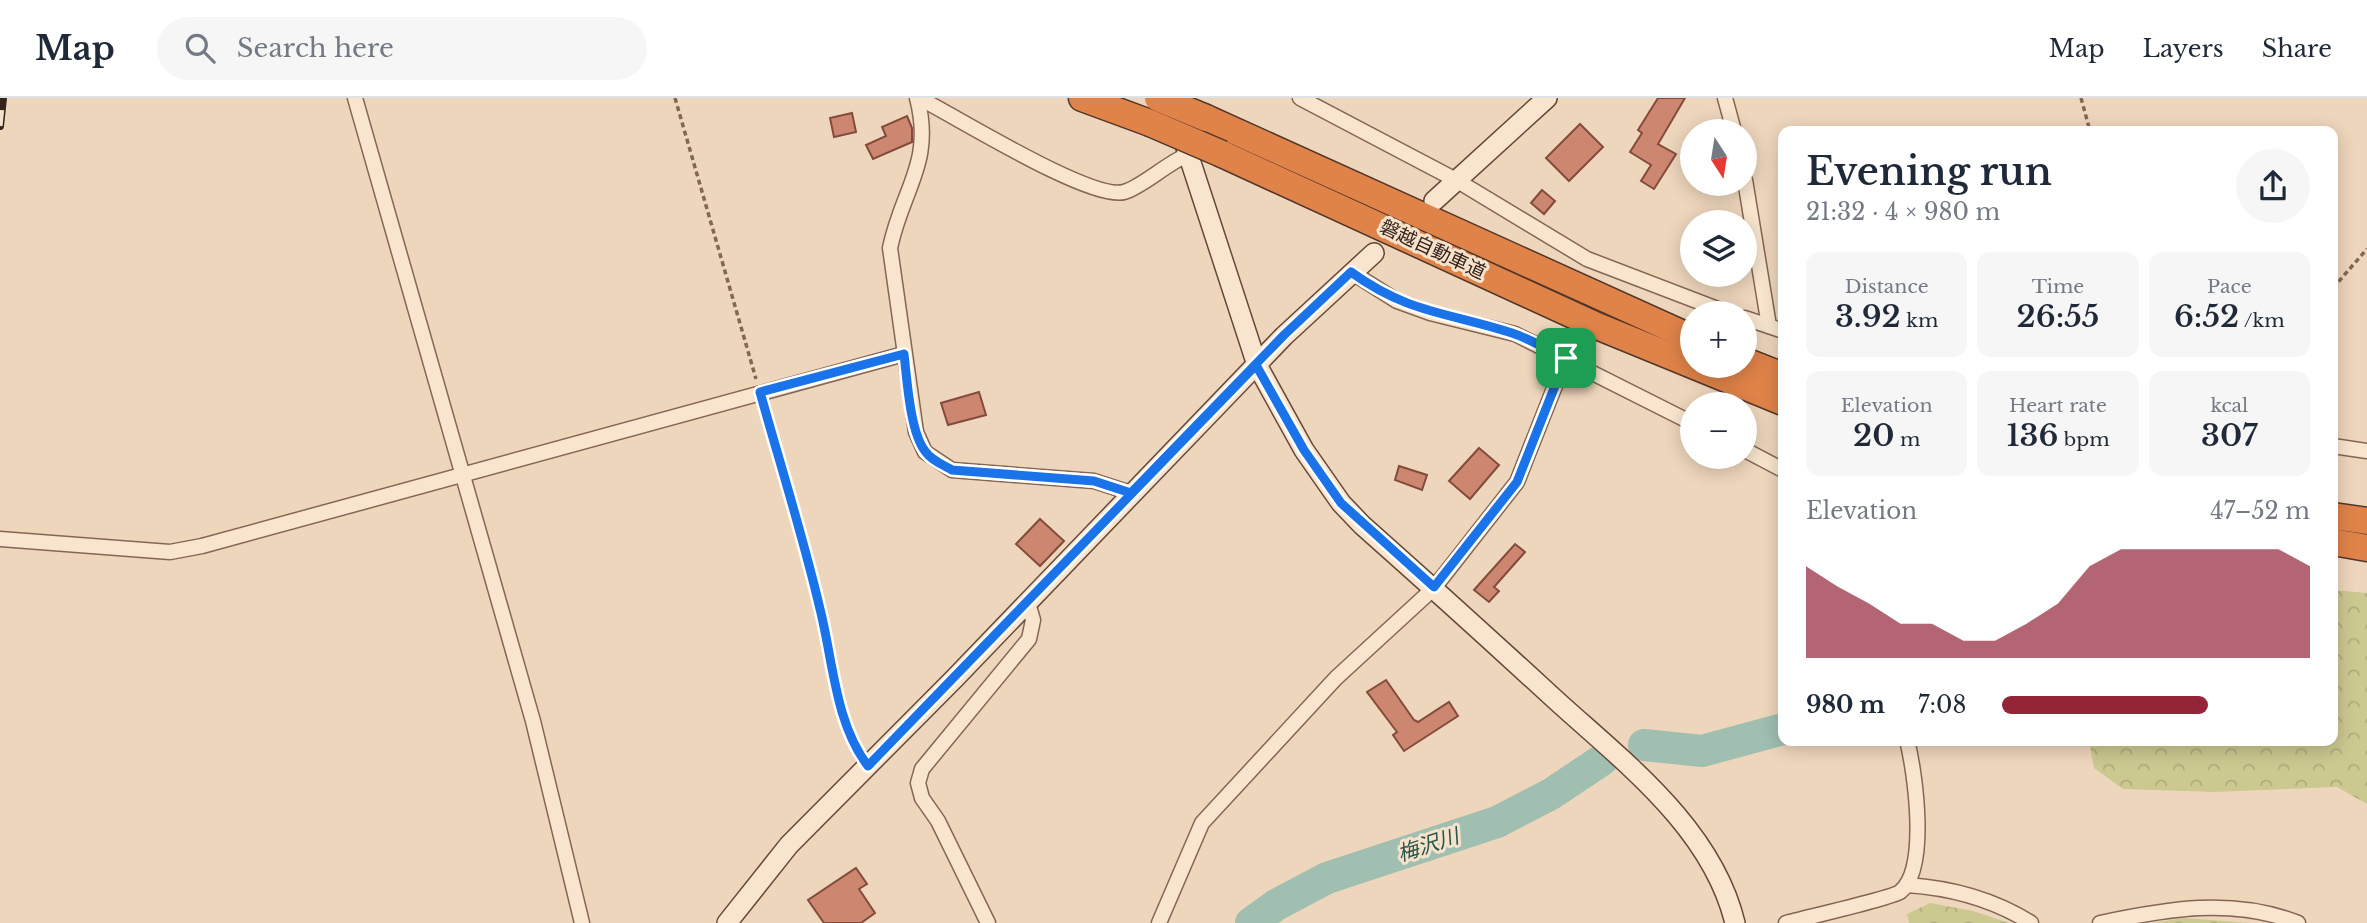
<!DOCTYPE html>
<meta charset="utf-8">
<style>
:root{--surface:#fff;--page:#f6f6f7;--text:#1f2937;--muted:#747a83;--line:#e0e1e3;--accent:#942539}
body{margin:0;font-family:"Libre Baskerville","Noto Sans JP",serif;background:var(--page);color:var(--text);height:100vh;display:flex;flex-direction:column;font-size:26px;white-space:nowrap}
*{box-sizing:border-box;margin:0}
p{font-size:23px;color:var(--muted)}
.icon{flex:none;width:38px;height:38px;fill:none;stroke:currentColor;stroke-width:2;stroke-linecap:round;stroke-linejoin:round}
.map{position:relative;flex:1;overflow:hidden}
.sheet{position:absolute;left:1778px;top:28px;width:560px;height:620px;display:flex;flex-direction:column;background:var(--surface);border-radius:14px;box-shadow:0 4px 18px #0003}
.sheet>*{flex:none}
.needle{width:46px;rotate:168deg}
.fabs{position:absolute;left:1680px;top:21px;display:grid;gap:14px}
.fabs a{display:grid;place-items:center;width:77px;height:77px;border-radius:50%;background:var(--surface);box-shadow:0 4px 18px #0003;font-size:35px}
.pin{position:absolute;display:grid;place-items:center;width:60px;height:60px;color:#fff;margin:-30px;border-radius:14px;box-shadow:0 4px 10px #0006}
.round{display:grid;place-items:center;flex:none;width:74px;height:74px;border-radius:37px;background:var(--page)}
.head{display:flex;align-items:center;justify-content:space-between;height:119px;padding:0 28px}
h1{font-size:38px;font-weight:600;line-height:52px}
.stats{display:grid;grid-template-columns:repeat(3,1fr);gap:10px;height:119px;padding:7px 28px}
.stats div{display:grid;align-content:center;border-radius:14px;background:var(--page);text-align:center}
.stats b{font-size:30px;font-weight:600}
.stats small{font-size:19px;font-weight:400}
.stats p{font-size:19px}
.chart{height:196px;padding:14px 28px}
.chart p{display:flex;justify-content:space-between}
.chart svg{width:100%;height:126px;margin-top:7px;fill:var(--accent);opacity:.7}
ul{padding:0 28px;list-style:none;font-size:23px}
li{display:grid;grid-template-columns:112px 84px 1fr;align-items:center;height:52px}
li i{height:18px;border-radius:9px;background:var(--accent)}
header{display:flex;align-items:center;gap:42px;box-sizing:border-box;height:98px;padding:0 35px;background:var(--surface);border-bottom:2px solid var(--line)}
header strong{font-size:33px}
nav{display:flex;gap:38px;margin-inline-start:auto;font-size:24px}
.search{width:490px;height:63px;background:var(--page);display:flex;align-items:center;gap:18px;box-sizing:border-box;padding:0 24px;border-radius:38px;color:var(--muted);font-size:26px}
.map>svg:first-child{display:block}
.forest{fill:url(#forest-crowns)}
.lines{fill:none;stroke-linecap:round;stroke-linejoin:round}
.river{stroke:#a0bfb0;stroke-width:32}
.building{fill:#cd8771;stroke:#844b3b;stroke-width:2}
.street-casing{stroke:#856655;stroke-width:17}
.secondary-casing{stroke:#664839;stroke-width:22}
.highway-casing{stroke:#52362a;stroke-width:29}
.path{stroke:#856655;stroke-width:3.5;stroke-dasharray:5 3.5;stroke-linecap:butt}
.street{stroke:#f9e5ce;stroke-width:14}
.secondary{stroke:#f9e5ce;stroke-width:19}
.highway{stroke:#e08349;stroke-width:26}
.rail-casing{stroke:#34221b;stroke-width:8}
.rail{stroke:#f5e2cb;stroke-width:5;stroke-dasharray:16;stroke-linecap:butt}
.highway-bridge-casing{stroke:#52362a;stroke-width:29;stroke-linecap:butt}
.highway-bridge{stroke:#e08349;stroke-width:26}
.route-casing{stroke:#fff;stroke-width:14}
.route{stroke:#1a73e8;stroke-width:9}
.labels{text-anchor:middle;stroke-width:6;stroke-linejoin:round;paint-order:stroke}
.street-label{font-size:19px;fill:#34221b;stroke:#f5e2cb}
.water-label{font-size:21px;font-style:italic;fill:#29544a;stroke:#f5e2cb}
</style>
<header>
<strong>Map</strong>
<div class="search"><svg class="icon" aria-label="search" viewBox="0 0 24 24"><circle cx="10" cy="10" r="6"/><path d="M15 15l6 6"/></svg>Search here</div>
<nav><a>Map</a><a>Layers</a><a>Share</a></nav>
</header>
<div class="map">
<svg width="2367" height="825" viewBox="0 0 2367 825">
<defs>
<pattern id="forest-crowns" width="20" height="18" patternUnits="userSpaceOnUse" patternTransform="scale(1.75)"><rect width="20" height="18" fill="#cbc890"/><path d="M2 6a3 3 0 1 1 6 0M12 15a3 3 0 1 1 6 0" fill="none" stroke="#afac7c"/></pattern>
</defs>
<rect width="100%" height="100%" fill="#eed6bc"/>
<!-- forest -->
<g class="forest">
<path d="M 2333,492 L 2367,495 L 2367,706 L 2337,689 L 2215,694 L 2123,691 L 2094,670 L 2089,642 L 2333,642 Z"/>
<path d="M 1930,805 L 1973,813 L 2009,825 L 1909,825 L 1907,816 Z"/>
<path d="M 2184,820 L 2250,825 L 2153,825 Z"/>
</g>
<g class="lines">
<!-- river -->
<g class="river">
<path d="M 1644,647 L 1702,653 L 1783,631"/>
<path d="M 1251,825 L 1276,807 L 1327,780 L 1497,724 L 1551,696 L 1602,662"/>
</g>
</g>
<!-- building -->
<g class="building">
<path d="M 1658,0 L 1685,0 L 1658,46 L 1676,56 L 1654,91 L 1641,83 L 1651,67 L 1630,54 L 1642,35 L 1638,32 Z"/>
<path d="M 852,15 L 856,34 L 834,39 L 830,20 Z"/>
<path d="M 907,18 L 912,30 L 912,44 L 873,61 L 866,47 L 886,38 L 882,29 Z"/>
<path d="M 1580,26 L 1603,49 L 1569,83 L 1546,60 Z"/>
<path d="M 1542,92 L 1555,103 L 1544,116 L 1531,105 Z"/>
<path d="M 979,294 L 986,317 L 948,327 L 941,305 Z"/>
<path d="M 1479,350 L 1499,367 L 1470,401 L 1449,383 Z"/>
<path d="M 1399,368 L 1427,377 L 1422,392 L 1395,382 Z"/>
<path d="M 1040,421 L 1064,443 L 1040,468 L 1016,446 Z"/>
<path d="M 1515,446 L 1525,454 L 1494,489 L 1499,493 L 1489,504 L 1474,492 Z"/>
<path d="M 1386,582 L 1414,622 L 1418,624 L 1449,604 L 1458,618 L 1404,653 L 1393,637 L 1397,634 L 1367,594 Z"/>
<path d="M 856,770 L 867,786 L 859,791 L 875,815 L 861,825 L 824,825 L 808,802 Z"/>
</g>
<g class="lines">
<!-- street casing -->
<g class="street-casing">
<g id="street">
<path d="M 355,0 L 533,623 L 582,825"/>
<path d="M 917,0 C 934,65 902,91 890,150 L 916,334 L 925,354 L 952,372 L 1094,383 L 1131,395"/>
<path d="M 919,0 C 955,18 1091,103 1124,94 C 1142,89 1167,65 1189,56"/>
<path d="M 1300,0 L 1456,82 L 1587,161 L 1728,215"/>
<path d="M 1725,0 L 1734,33"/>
<path d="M 1745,82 L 1769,228"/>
<path d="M 1351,174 L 1397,203 L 1430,215 L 1515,236 L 1692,325"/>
<path d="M 1745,220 L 1783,233"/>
<path d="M 2333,348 L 2367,353"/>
<path d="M 1745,352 L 1783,372"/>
<path d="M 0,441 L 170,454 L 202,448 L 904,256"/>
<path d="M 1907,787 C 1952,790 1993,801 2031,825"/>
<path d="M 988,825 L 938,723 L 922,700 L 918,685 L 922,671 L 1029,541 L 1033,522 L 1028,505"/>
<path d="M 1159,825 L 1202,725 L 1336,580 L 1434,490 L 1517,384 L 1566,260"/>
<path d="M 1786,825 C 1804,820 1892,800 1900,794 C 1929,771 1915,674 1907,642"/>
<path d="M 2100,825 C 2166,811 2233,799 2298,825"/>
</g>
</g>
<!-- secondary casing -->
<g class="secondary-casing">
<g id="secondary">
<path d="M 1180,31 L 1257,267 L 1304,352 L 1341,405 L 1362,427 C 1424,482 1486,538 1547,594 C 1618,660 1711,726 1735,825"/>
<path d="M 1434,103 L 1547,0"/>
<path d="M 727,825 L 789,747 L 954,581 L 1284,238 L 1374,155"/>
</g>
</g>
<!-- highway casing -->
<g class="highway-casing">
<g id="highway">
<path d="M 1082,0 L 1150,25"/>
<path d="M 1206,20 L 1692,240"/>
<path d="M 1222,56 L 1597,228 L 1783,304"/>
<path d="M 1745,263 L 1783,278"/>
<path d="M 2333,418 L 2367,423"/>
<path d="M 2333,444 L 2367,450"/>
</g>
</g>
<!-- path -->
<g class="path">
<path d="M 675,0 L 756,281"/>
<path d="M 2081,0 L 2090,33"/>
<path d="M 2333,190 L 2367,151"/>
<path d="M 764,308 L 820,508 L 842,613 L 859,655"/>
</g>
<!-- street -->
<use href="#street" class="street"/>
<!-- secondary -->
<use href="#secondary" class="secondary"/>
<!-- highway -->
<use href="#highway" class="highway"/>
<!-- rail casing -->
<g class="rail-casing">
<path id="rail" d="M 0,28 L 3,0"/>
</g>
<!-- rail -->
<use href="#rail" class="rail"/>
<!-- highway-bridge casing -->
<g class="highway-bridge-casing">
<g id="highway-bridge">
<path d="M 1158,0 L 1206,20"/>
<path d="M 1150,25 L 1222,56"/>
</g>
</g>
<!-- highway-bridge -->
<use href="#highway-bridge" class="highway-bridge"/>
</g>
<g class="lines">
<!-- route casing -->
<g class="route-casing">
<path id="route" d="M 1566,260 C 1548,252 1530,241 1512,235 C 1448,214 1409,216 1351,174 L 1284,237 L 1131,395 L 1094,383 L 952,372 C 943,367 931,362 925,353 C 910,334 907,281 904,256 L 760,294 C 780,366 803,438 820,511 C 833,562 835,625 868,668 L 1256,267 L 1304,352 L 1341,405 L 1434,489 L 1517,384 L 1566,260"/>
</g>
<!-- route -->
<use href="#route" class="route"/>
</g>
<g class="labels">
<!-- street labels -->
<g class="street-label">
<text transform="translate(1433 151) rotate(25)" y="7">磐越自動車道</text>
</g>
<!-- water labels -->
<g class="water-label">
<text transform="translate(1428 747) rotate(-18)" y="7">梅沢川</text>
</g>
</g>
</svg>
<div class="fabs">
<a><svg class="needle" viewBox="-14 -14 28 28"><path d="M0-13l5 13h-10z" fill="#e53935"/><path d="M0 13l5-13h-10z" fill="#747a83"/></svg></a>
<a><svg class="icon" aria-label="layers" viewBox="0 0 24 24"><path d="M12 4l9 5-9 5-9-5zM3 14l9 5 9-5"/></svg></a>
<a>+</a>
<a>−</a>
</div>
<div class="pin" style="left:1566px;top:260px;background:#1e9e55"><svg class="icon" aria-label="arrive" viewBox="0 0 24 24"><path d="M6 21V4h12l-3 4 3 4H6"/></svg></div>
<section class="sheet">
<div class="head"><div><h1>Evening run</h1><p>21:32 · 4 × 980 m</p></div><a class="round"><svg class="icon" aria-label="share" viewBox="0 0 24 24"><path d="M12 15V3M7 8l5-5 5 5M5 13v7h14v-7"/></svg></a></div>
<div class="stats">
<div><p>Distance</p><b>3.92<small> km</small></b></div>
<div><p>Time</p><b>26:55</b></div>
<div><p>Pace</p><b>6:52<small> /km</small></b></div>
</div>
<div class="stats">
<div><p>Elevation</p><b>20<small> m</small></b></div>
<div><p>Heart rate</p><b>136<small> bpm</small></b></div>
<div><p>kcal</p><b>307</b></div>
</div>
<div class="chart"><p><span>Elevation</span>47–52 m</p>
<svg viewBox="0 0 160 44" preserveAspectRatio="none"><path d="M0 44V12L10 19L20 25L30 32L40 32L50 38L60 38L70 32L80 25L90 12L100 6L110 6L120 6L130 6L140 6L150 6L160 12V44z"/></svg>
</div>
<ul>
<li><b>980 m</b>7:08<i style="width:67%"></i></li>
</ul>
</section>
</div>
